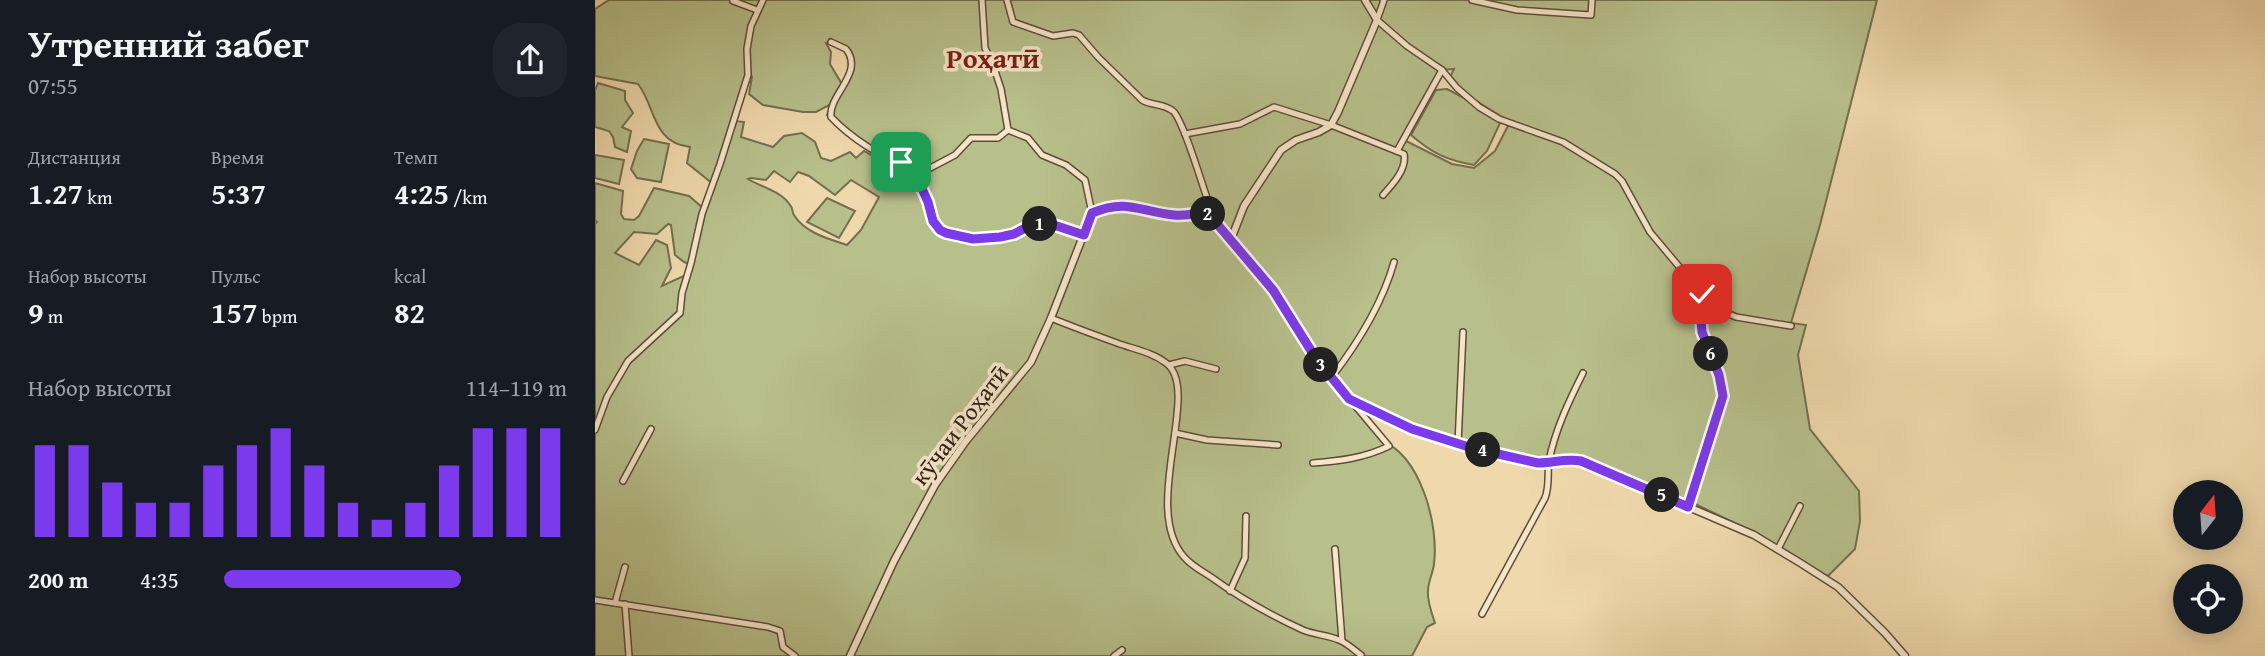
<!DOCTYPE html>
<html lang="ru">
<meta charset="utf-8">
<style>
:root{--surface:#171b24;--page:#20242c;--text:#f1f3f6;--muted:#9ea1a6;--accent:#7c3aed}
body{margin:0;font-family:"Gentium Book Plus",serif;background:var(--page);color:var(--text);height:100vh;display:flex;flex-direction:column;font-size:26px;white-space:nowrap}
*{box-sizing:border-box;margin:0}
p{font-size:23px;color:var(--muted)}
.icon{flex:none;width:38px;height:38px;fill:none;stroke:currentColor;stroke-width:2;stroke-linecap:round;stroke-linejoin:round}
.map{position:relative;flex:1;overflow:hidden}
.side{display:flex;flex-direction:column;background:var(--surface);width:595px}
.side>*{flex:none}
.needle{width:46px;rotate:17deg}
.buttons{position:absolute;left:1578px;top:480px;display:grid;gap:14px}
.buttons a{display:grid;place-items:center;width:70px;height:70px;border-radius:50%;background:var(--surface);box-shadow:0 4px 18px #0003;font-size:35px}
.pin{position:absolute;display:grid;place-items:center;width:60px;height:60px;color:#fff;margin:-30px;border-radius:14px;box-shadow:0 4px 10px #0006}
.km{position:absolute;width:35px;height:35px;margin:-18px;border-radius:50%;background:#222;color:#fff;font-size:19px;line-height:35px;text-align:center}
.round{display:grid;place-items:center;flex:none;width:74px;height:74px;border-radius:28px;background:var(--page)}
.overview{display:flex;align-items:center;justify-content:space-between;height:119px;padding:0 28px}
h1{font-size:38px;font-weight:800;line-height:52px}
.figures{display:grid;grid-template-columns:repeat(3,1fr);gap:10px;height:119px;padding:7px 28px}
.figures div{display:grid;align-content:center}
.figures b{font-size:30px;font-weight:800}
.figures small{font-size:19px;font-weight:400}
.figures p{font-size:19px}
.chart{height:196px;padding:14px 28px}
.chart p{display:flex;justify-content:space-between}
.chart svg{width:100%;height:126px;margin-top:7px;stroke:var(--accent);stroke-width:6}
ul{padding:0 28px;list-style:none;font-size:23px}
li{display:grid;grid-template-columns:112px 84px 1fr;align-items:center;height:52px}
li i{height:18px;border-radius:9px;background:var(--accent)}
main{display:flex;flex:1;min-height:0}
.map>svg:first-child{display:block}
.green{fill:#b7bf8b;stroke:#736f4f;stroke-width:2;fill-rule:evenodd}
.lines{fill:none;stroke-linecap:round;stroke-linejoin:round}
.minor-casing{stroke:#5f4d39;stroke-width:8}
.tertiary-casing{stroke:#5f4d39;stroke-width:9}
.minor{stroke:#f5e6c9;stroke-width:5}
.tertiary{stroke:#f5e6c9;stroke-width:6}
.route-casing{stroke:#fff;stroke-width:14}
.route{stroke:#7c3aed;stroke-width:9}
.labels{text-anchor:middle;stroke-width:7;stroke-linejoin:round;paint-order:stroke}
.street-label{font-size:24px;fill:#2f1f13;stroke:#f5e6c9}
.quarter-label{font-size:28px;font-weight:bold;fill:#7a1f14;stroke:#f5e6c9}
</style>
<main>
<section class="side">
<div class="overview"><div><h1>Утренний забег</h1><p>07:55</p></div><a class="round"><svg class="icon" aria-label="share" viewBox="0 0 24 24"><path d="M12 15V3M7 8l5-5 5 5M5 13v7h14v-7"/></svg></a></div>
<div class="figures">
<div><p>Дистанция</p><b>1.27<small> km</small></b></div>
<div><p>Время</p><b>5:37</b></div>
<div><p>Темп</p><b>4:25<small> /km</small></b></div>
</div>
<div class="figures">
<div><p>Набор высоты</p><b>9<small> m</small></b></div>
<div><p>Пульс</p><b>157<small> bpm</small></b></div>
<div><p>kcal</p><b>82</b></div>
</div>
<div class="chart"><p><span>Набор высоты</span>114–119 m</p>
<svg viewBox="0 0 160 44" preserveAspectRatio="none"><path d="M5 44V12M15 44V12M25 44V25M35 44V32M45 44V32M55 44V19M65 44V12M75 44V6M85 44V19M95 44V32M105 44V38M115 44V32M125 44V19M135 44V6M145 44V6M155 44V6"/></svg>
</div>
<ul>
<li><b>200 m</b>4:35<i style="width:69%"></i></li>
</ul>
</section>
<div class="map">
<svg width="1670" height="656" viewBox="0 0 1670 656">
<rect width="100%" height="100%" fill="#efd8ac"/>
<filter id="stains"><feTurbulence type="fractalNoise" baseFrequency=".00286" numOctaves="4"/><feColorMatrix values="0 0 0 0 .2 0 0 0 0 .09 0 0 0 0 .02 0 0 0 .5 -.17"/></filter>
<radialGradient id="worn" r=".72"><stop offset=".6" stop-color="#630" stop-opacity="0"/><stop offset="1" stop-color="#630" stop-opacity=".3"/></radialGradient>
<!-- green -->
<g class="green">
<path d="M 14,0 L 1282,0 L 1225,225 L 1196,323 L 1211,325 L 1203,355 L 1215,429 L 1264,491 L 1265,521 L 1260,549 L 1233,576 L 1204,564 L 1161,533 L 1096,502 L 1067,493 L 995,461 L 974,455 L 938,462 L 817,432 L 756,401 L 778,427 L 785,440 C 826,455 844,525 839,564 C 838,573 833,582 833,591 C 832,601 837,614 840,623 L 832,627 L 817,656 L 0,656 L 0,224 L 2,222 L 0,220 L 0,183 L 28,191 L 26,214 L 29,219 L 39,220 L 44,216 L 59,188 L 94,196 L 108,208 L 118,184 L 92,163 L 95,147 C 57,143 61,107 43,84 L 0,76 L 0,9 ZM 231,43 L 246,44 C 256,60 256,69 248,86 L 235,64 L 236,52 ZM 859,69 L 855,77 L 864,90 L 915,122 L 900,151 L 879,168 L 857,164 L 807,139 L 846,70 ZM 154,71 L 157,77 L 154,94 L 168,105 L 208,112 L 221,112 L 236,104 L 232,115 C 250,134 278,154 304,162 L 301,169 L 269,151 L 261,158 L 255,152 L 236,161 L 226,158 L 220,142 L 207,133 L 189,136 L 178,147 L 146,137 L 149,122 L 140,121 ZM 179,171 L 195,182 L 203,172 L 214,176 L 240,195 L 256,180 L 284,197 L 266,230 L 252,245 C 234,239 210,233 199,215 C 197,212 198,208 195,205 C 186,191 166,187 153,179 L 156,178 L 171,180 ZM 73,224 L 76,225 L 80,255 L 89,262 L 97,265 L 91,275 L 67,286 L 76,268 L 72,245 L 61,240 L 44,265 L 20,253 L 39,232 L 62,234 Z"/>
<path d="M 3,83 L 30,91 L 30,100 L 38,113 L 27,127 L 36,131 L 32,152 L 20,147 L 18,137 L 14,131 L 0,127 L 0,90 Z"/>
<path d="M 852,89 L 882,105 L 905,123 L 892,151 L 879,165 C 851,160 837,153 816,135 L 841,90 Z"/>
<path d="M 49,139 L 74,144 L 66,182 L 42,178 L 36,169 L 42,151 Z"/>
<path d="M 0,155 L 29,160 L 24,184 L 0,178 Z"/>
<path d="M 232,198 L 260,211 L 244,238 L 212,222 Z"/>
</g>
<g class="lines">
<!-- minor casing -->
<g class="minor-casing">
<g id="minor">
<path d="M 387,0 L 390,48 L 397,62 L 406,89 L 413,130 L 433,138 L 447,155 L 471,165 L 490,180 L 497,213"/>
<path d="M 412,0 L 418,22 L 458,36 L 478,33 L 484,35 L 503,57 L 547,100 C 557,106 568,103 578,111 C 588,120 606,181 612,198 L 612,212"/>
<path d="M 789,0 L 782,20 L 812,46 L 847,70 L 862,88 L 884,107 L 904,119 L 968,142 L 1020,174 L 1027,181 L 1055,232 L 1107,294 L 1125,310 L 1141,317 L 1196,326"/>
<path d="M 877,0 L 922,10 L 996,15 L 997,0"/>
<path d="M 138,1 L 162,10"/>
<path d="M 236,42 L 251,49 C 270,73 233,95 236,117 C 252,134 291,164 315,162 C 322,175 329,189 333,202 C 336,211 336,221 343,228 C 359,245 396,241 416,235 C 427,232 435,224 447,223 C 462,222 475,230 489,235"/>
<path d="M 590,134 L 645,124 L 679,107 L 736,125 L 809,154 C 812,169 798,184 788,195"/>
<path d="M 802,151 L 847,70"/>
<path d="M 322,175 L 360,155 L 376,138 L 403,138 L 413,130"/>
<path d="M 456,318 C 478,327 500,335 522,343 C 538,349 557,352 571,363 C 608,390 544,509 590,558 C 597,566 607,571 616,577 C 645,598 675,615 708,630 C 720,635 733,635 744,640 C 752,643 759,650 766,655"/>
<path d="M 574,365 L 590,361 L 621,369"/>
<path d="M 736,378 C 763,343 787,305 799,262"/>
<path d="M 0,430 L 12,397 L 33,361 L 85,313 L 87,293 L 96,263 L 107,214 L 125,164 L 153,75 L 152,49 L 156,26 L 168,0"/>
<path d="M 580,433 L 612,440 L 683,445"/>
<path d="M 863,444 L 868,332"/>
<path d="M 718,463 C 744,461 770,458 794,446 L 757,402"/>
<path d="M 28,481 L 56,429"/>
<path d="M 1093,507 L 1128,396 L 1124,375 L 1107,332 L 1105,309 L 1107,294"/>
<path d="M 740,549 L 747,641"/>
<path d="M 1183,549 L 1205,506"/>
<path d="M 635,591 L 650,558 L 651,516"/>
<path d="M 0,600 L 173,627 L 185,631 L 188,647 L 200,656"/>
<path d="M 20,603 L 30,567"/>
<path d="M 30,604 L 34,656"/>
<path d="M 887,614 L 950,498 C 955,485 952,473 954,461 C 960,430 974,401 988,373"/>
<path d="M 519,656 L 527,650"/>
</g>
</g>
<!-- tertiary casing -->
<g class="tertiary-casing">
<g id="tertiary">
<path d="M 635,242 L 649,206 L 686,150 L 701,140 L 724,132 L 736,125 L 743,112 L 782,20 L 770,0"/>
<path d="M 255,656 L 299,561 L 340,485 L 371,441 L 436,362 L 456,318 L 497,213 C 533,198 544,212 579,215 C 590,216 601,214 612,212 L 678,290 L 720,357 L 754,399 L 817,429 L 876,448 L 943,463 C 958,463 971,458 986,461 L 1159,535 L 1207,564 L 1243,587 L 1290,633 L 1310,656"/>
</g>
</g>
<!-- minor -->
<use href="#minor" class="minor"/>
<!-- tertiary -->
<use href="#tertiary" class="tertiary"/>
</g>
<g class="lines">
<!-- route casing -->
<g class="route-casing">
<path id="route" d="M 306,162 L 315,162 L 333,202 L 338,221 L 345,230 L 351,233 L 378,239 L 405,237 L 419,234 L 436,225 L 453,223 L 489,235 L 497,213 C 533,198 544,212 579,215 C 590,216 601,214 612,212 L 678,290 L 720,357 L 754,399 L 817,429 L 877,448 L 943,463 C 958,463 971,458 986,461 L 1093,507 L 1128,396 L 1124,375 L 1107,332 L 1105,309 L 1107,294"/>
</g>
<!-- route -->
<use href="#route" class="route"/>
</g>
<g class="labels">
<!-- street labels -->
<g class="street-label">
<text transform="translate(365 425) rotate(-53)" y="8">кӯчаи Роҳатӣ</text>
</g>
<!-- quarter labels -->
<g class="quarter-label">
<text x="398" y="68">Роҳатӣ</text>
</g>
</g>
<rect width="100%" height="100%" filter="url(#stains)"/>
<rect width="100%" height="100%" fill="url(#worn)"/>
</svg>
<div class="buttons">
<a><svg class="needle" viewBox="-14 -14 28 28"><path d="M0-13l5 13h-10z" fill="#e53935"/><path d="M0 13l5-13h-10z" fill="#9ea1a6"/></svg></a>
<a><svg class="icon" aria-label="locate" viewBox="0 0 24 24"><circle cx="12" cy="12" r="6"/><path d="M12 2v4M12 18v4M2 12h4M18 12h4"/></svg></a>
</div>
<div class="pin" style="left:306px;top:162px;background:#1e9e55"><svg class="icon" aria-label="arrive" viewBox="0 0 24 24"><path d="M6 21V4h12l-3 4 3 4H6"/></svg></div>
<div class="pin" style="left:1107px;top:294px;background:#d93025"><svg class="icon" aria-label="check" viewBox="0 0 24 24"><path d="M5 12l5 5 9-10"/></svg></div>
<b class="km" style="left:445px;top:224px">1</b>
<b class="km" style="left:613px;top:214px">2</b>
<b class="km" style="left:726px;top:365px">3</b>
<b class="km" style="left:888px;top:450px">4</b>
<b class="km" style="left:1067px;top:495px">5</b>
<b class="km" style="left:1116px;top:354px">6</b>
</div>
</main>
